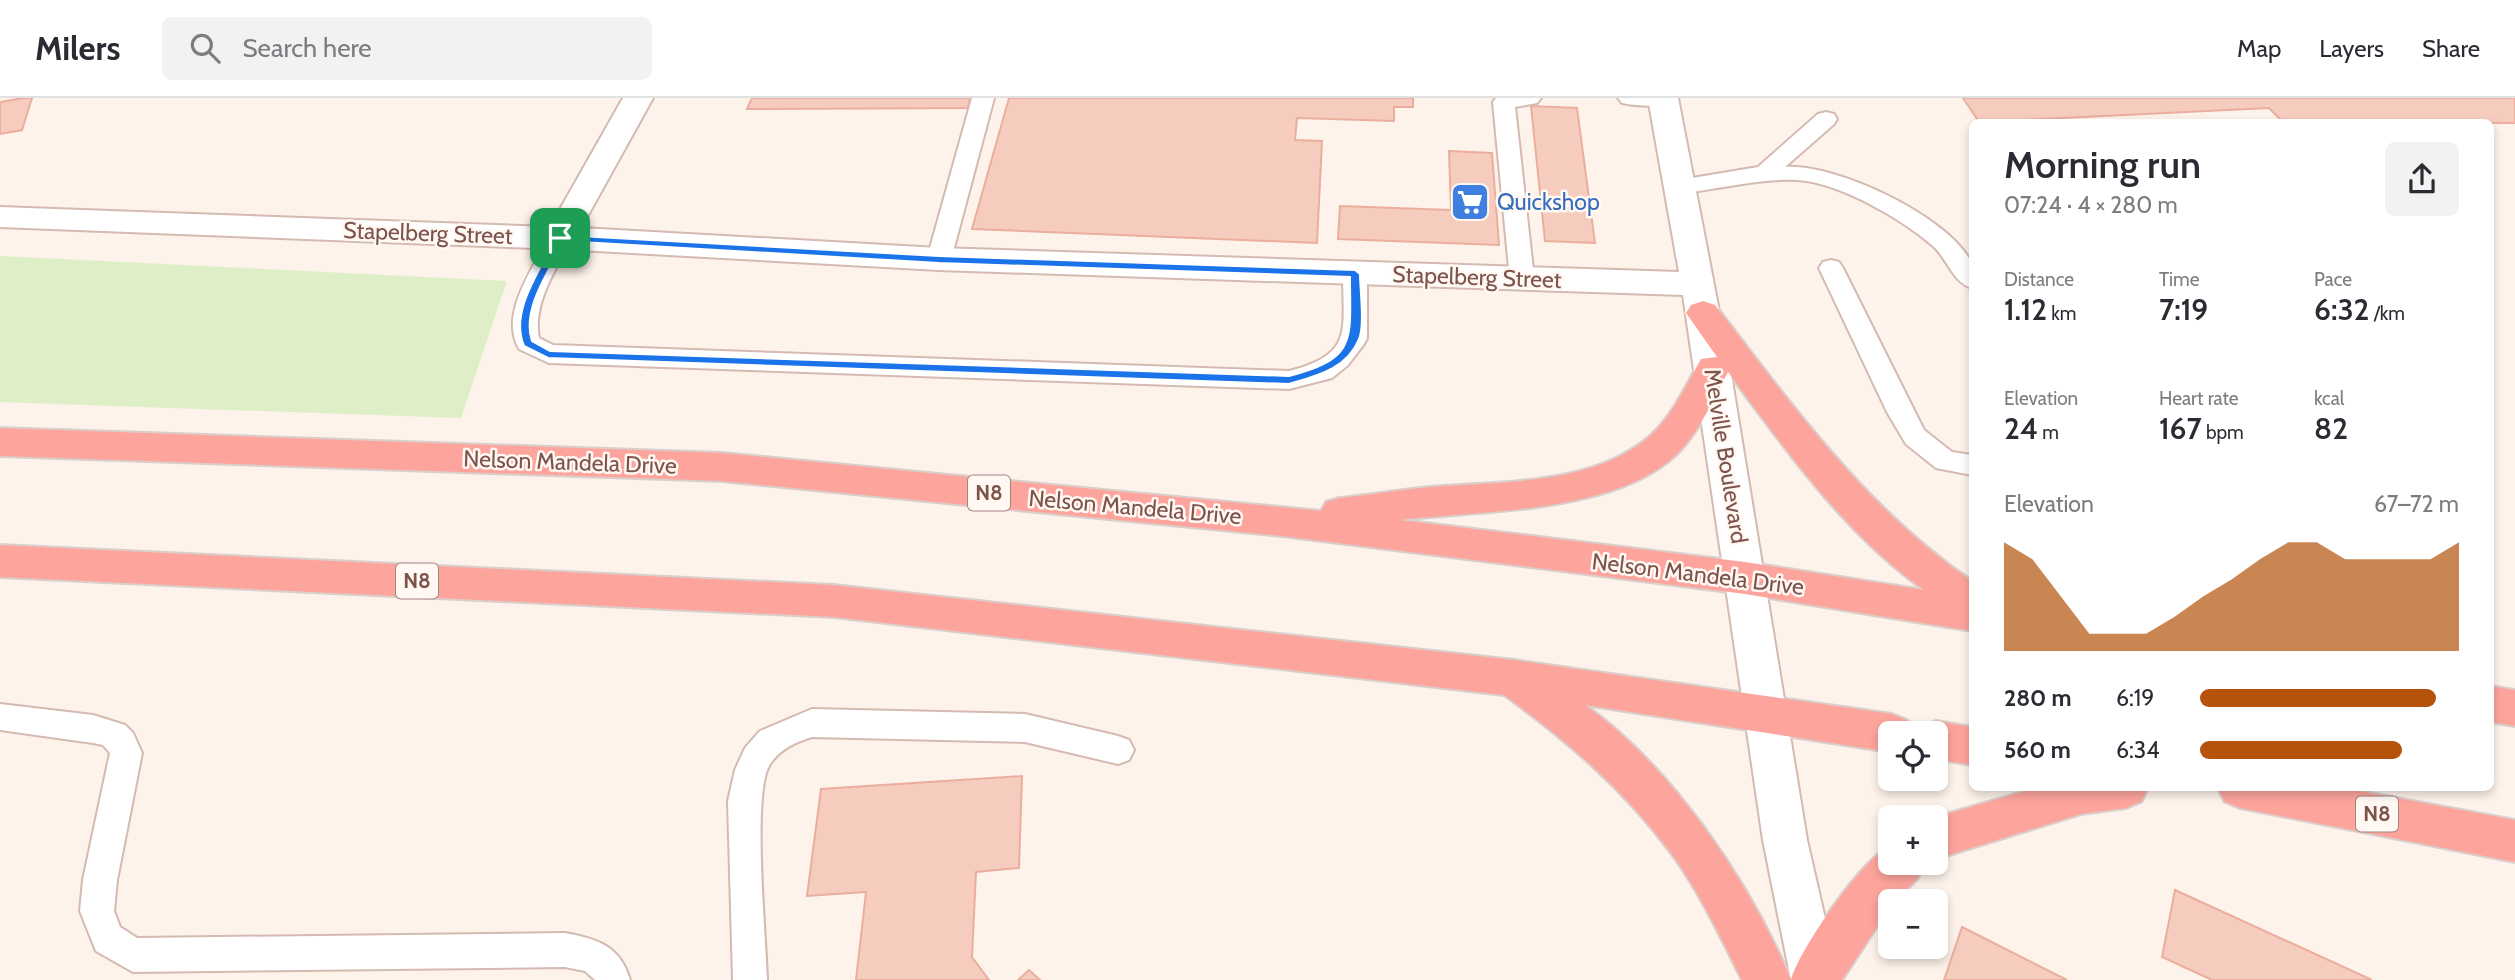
<!DOCTYPE html>
<meta charset="utf-8">
<style>
:root{--surface:#fff;--page:#f2f2f3;--text:#2b2b33;--muted:#7c7c81;--line:#e1e1e2;--accent:#b45309}
body{margin:0;font-family:Cabin,sans-serif;background:var(--page);color:var(--text);height:100vh;display:flex;flex-direction:column;font-size:26px;white-space:nowrap}
*{box-sizing:border-box;margin:0}
p{font-size:23px;color:var(--muted)}
.icon{flex:none;width:38px;height:38px;fill:none;stroke:currentColor;stroke-width:2;stroke-linecap:round;stroke-linejoin:round}
.map{position:relative;flex:1;overflow:hidden}
.sheet{position:absolute;left:1969px;top:21px;width:525px;height:672px;display:flex;flex-direction:column;background:var(--surface);border-radius:10px;box-shadow:0 4px 10px #0003}
.sheet>*{flex:none}
.controls{position:absolute;left:1878px;top:623px;display:grid;gap:14px}
.controls a{display:grid;place-items:center;width:70px;height:70px;border-radius:10px;background:var(--surface);box-shadow:0 4px 10px #0003;font-size:35px}
.pin{position:absolute;display:grid;place-items:center;width:60px;height:60px;color:#fff;margin:-30px;border-radius:14px;box-shadow:0 4px 10px #0006}
.round{display:grid;place-items:center;flex:none;width:74px;height:74px;border-radius:10px;background:var(--page)}
.overview{display:flex;align-items:center;justify-content:space-between;height:119px;padding:0 35px}
h1{font-size:38px;font-weight:600;line-height:52px}
.figures{display:grid;grid-template-columns:repeat(3,1fr);gap:10px;height:119px;padding:7px 35px}
.figures div{display:grid;align-content:center}
.figures b{font-size:30px;font-weight:600}
.figures small{font-size:19px;font-weight:400}
.figures p{font-size:19px}
.chart{height:196px;padding:14px 35px}
.chart p{display:flex;justify-content:space-between}
.chart svg{width:100%;height:126px;margin-top:7px;fill:var(--accent);opacity:.7}
ul{padding:0 35px;list-style:none;font-size:23px}
li{display:grid;grid-template-columns:112px 84px 1fr;align-items:center;height:52px}
li i{height:18px;border-radius:9px;background:var(--accent)}
header{display:flex;align-items:center;gap:42px;box-sizing:border-box;height:98px;padding:0 35px;background:var(--surface);border-bottom:2px solid var(--line)}
header strong{font-size:33px}
nav{display:flex;gap:38px;margin-inline-start:auto;font-size:24px}
.search{width:490px;height:63px;background:var(--page);display:flex;align-items:center;gap:18px;box-sizing:border-box;padding:0 24px;border-radius:10px;color:var(--muted);font-size:26px}
.map>svg:first-child{display:block}
.green{fill:#deeec6}
.building{fill:#f6ccbf;stroke:#ebae9e;stroke-width:2}
.lines{fill:none;stroke-linecap:round;stroke-linejoin:round}
.lane-casing{stroke:#d5bab1;stroke-width:4}
.street-casing{stroke:#d5bab1;stroke-width:4}
.highway-casing{stroke:#dbcfcc;stroke-width:4}
.lane{fill:#fff;fill-rule:evenodd}
.street{fill:#fff;fill-rule:evenodd}
.highway{fill:#fda59d;fill-rule:evenodd}
.route{fill:#1a73e8;stroke:#fff;stroke-width:2;fill-rule:evenodd}
.labels{text-anchor:middle;stroke-width:5;stroke-linejoin:round;paint-order:stroke}
.shield{fill:#fff8f3;stroke:#a4847d;stroke-width:2}
.shield-label{font-size:21px;font-weight:bold;fill:#7d534a}
.shop-label{font-size:23px;fill:#366cbe;stroke:#fff8f3;text-anchor:start}
.street-label{font-size:23px;fill:#7d534a;stroke:#fff8f3}
</style>
<header>
<strong>Milers</strong>
<div class="search"><svg class="icon" aria-label="search" viewBox="0 0 24 24"><circle cx="10" cy="10" r="6"/><path d="M15 15l6 6"/></svg>Search here</div>
<nav><a>Map</a><a>Layers</a><a>Share</a></nav>
</header>
<div class="map">
<svg width="2515" height="882" viewBox="0 0 2515 882">
<rect width="100%" height="100%" fill="#fef3eb"/>
<!-- green -->
<path class="green" d="M 0,158 L 507,183 L 461,320 L 0,304 Z"/>
<!-- building -->
<g class="building">
<path d="M 23,0 L 32,0 L 22,32 L 0,36 L 0,4 Z"/>
<path d="M 752,0 L 970,0 L 968,10 L 747,11 Z"/>
<path d="M 1009,0 L 1413,0 L 1413,9 L 1394,9 L 1394,23 L 1297,20 L 1295,42 L 1322,43 L 1317,145 L 972,131 Z"/>
<path d="M 1963,0 L 2515,0 L 2515,25 L 2283,24 L 2269,10 L 1979,24 Z"/>
<path d="M 1531,8 L 1577,10 L 1595,145 L 1545,143 Z"/>
<path d="M 1449,53 L 1492,55 L 1499,147 L 1338,141 L 1340,108 L 1451,112 Z"/>
<path d="M 1022,678 L 1019,770 L 976,774 L 972,859 L 989,882 L 856,882 L 866,794 L 807,798 L 821,691 Z"/>
<path d="M 2175,792 L 2372,882 L 2212,882 L 2162,859 Z"/>
<path d="M 1962,829 L 2067,882 L 1944,882 Z"/>
<path d="M 1029,872 L 1040,882 L 1018,882 Z"/>
</g>
<g class="lines">
<!-- lane casing -->
<g class="lane-casing">
<g id="lane">
<path d="M 972,0 L 994,0 L 951,161 L 947,167 L 939,169 L 931,167 L 927,161 Z"/>
<path d="M 1496,0 L 1541,0 L 1537,5 L 1515,9 L 1534,181 L 1530,187 L 1522,189 L 1514,187 L 1510,181 L 1493,4 Z"/>
<path d="M 1618,0 L 1673,0 L 1674,1 L 1670,6 C 1656,9 1636,8 1622,5 Z"/>
<path d="M 1826,14 L 1834,16 L 1837,21 L 1834,26 L 1785,69 C 1835,65 1948,118 1971,164 C 1974,170 1972,182 1972,190 C 1953,185 1947,160 1933,148 C 1902,121 1840,85 1798,82 C 1762,80 1717,91 1680,96 L 1672,94 L 1669,89 L 1672,84 L 1680,82 L 1758,69 L 1818,16 Z"/>
<path d="M 560,132 L 568,135 L 572,140 C 557,170 532,205 539,240 L 553,247 L 1289,273 C 1354,256 1343,233 1343,176 L 1347,170 L 1355,168 L 1363,170 L 1367,176 L 1367,240 L 1364,246 L 1348,267 L 1332,280 L 1289,291 L 549,265 L 519,251 C 499,216 533,171 548,140 L 552,135 Z"/>
<path d="M 1831,162 L 1839,164 L 1843,170 L 1924,332 L 1952,354 L 1972,357 L 1972,377 L 1936,370 L 1906,346 L 1887,314 L 1819,170 L 1823,164 Z"/>
<path d="M 0,606 L 93,617 L 125,627 L 133,635 L 142,655 L 117,782 L 114,813 L 120,829 L 137,840 L 565,835 C 598,841 620,848 630,882 L 595,882 L 585,873 L 565,869 L 133,874 L 96,853 L 80,813 L 83,782 L 110,655 L 103,647 L 93,645 L 0,632 Z"/>
<path d="M 812,611 L 1025,616 L 1118,638 L 1129,642 L 1134,652 L 1129,662 L 1118,666 L 1025,644 L 812,639 C 795,644 778,652 769,668 C 752,698 766,840 767,882 L 733,882 L 728,703 L 735,672 L 745,650 L 760,633 Z"/>
</g>
</g>
<!-- street casing -->
<g class="street-casing">
<path id="street" d="M 623,0 L 653,0 L 581,130 L 939,150 L 1679,174 L 1648,0 L 1678,0 L 1730,270 L 1807,742 L 1839,882 L 1791,882 L 1763,742 L 1683,197 L 939,172 L 560,151 L 0,129 L 0,109 L 550,129 Z"/>
</g>
<!-- highway casing -->
<g class="highway-casing">
<g id="highway">
<path d="M 1703,203 L 1715,207 C 1792,307 1866,411 1972,483 L 1972,533 L 1745,496 L 1282,438 L 722,383 L 0,358 L 0,330 L 722,355 L 1321,413 L 1326,404 L 1339,400 C 1369,397 1399,392 1430,389 C 1501,383 1594,388 1651,337 C 1673,317 1686,287 1701,261 L 1717,259 L 1686,215 L 1691,207 ZM 1728,274 C 1785,351 1845,436 1924,492 L 1745,464 L 1400,422 C 1482,412 1614,416 1677,356 C 1700,333 1713,302 1728,274 Z"/>
<path d="M 0,447 L 834,487 L 1514,562 L 1892,616 L 1907,622 L 1913,635 L 1890,635 L 1890,654 L 1585,607 C 1672,669 1750,784 1791,882 L 1742,882 C 1722,842 1698,791 1671,755 C 1624,692 1568,643 1504,597 L 834,519 L 0,479 Z"/>
<path d="M 2490,588 L 2515,592 L 2515,628 L 2490,624 Z"/>
<path d="M 1936,623 L 1972,629 L 1972,667 L 1936,661 L 1936,635 L 1918,635 L 1921,629 Z"/>
<path d="M 2036,690 L 2148,690 L 2141,704 L 2126,710 L 2081,716 L 1936,761 L 1936,719 Z"/>
<path d="M 2218,690 L 2343,690 L 2515,722 L 2515,764 L 2240,710 L 2225,704 Z"/>
<path d="M 1890,748 L 1890,765 L 1925,765 L 1918,780 L 1895,803 L 1890,803 L 1890,809 L 1842,882 L 1791,882 C 1799,852 1862,761 1890,748 Z"/>
</g>
</g>
<!-- lane -->
<use href="#lane" class="lane"/>
<!-- street -->
<use href="#street" class="street"/>
<!-- highway -->
<use href="#highway" class="highway"/>
</g>
<!-- route -->
<path class="route" d="M 560,137 L 939,158 L 1355,172 L 1360,176 C 1360,191 1365,228 1359,241 C 1347,271 1316,278 1289,286 L 548,260 L 524,248 C 509,213 541,171 556,140 ZM 564,143 L 939,165 L 1350,179 C 1350,242 1358,260 1289,278 L 550,253 L 532,243 C 521,211 550,172 564,143 Z"/>
<!-- icons -->
<defs>
<g id="supermarket-square" transform="scale(2.0125)"><rect x="-9" y="-9" width="18" height="18" rx="4" fill="#3f7fe0" stroke="#fff8f3"/><path d="M-6-5.5h2.5l.6 2H6L4.5 2H-2.5L-4.4-4H-6ZM-1.5 3.2a1.3 1.3 0 1 0 .1 0ZM3 3.2a1.3 1.3 0 1 0 .1 0Z" fill="#fff"/></g>
</defs>
<g fill-rule="evenodd">
<use href="#supermarket-square" x="1470" y="104"/>
</g>
<g class="labels">
<!-- shield labels -->
<g class="shield">
<rect x="968" y="377.5" width="42" height="35" rx="5"/>
<rect x="396" y="465.5" width="42" height="35" rx="5"/>
<rect x="2356" y="698.5" width="42" height="35" rx="5"/>
</g>
<g class="shield-label">
<text x="989" y="402">N8</text>
<text x="417" y="490">N8</text>
<text x="2377" y="723">N8</text>
</g>
<!-- shop labels -->
<g class="shop-label">
<text x="1497" y="112">Quickshop</text>
</g>
<!-- street labels -->
<g class="street-label">
<text transform="translate(428 135) rotate(2)" y="8">Stapelberg Street</text>
<text transform="translate(1477 179) rotate(2)" y="8">Stapelberg Street</text>
<text transform="translate(1726 358) rotate(81)" y="8">Melville Boulevard</text>
<text transform="translate(570 364) rotate(2)" y="8">Nelson Mandela Drive</text>
<text transform="translate(1135 409) rotate(5)" y="8">Nelson Mandela Drive</text>
<text transform="translate(1698 476) rotate(7)" y="8">Nelson Mandela Drive</text>
</g>
</g>
</svg>
<div class="controls">
<a><svg class="icon" aria-label="locate" viewBox="0 0 24 24"><circle cx="12" cy="12" r="6"/><path d="M12 2v4M12 18v4M2 12h4M18 12h4"/></svg></a>
<a>+</a>
<a>−</a>
</div>
<div class="pin" style="left:560px;top:140px;background:#1e9e55"><svg class="icon" aria-label="arrive" viewBox="0 0 24 24"><path d="M6 21V4h12l-3 4 3 4H6"/></svg></div>
<section class="sheet">
<div class="overview"><div><h1>Morning run</h1><p>07:24 · 4 × 280 m</p></div><a class="round"><svg class="icon" aria-label="share" viewBox="0 0 24 24"><path d="M12 15V3M7 8l5-5 5 5M5 13v7h14v-7"/></svg></a></div>
<div class="figures">
<div><p>Distance</p><b>1.12<small> km</small></b></div>
<div><p>Time</p><b>7:19</b></div>
<div><p>Pace</p><b>6:32<small> /km</small></b></div>
</div>
<div class="figures">
<div><p>Elevation</p><b>24<small> m</small></b></div>
<div><p>Heart rate</p><b>167<small> bpm</small></b></div>
<div><p>kcal</p><b>82</b></div>
</div>
<div class="chart"><p><span>Elevation</span>67–72 m</p>
<svg viewBox="0 0 160 44" preserveAspectRatio="none"><path d="M0 44V6L10 12L20 25L30 38L40 38L50 38L60 32L70 25L80 19L90 12L100 6L110 6L120 12L130 12L140 12L150 12L160 6V44z"/></svg>
</div>
<ul>
<li><b>280 m</b>6:19<i style="width:91%"></i></li>
<li><b>560 m</b>6:34<i style="width:78%"></i></li>
</ul>
</section>
</div>
